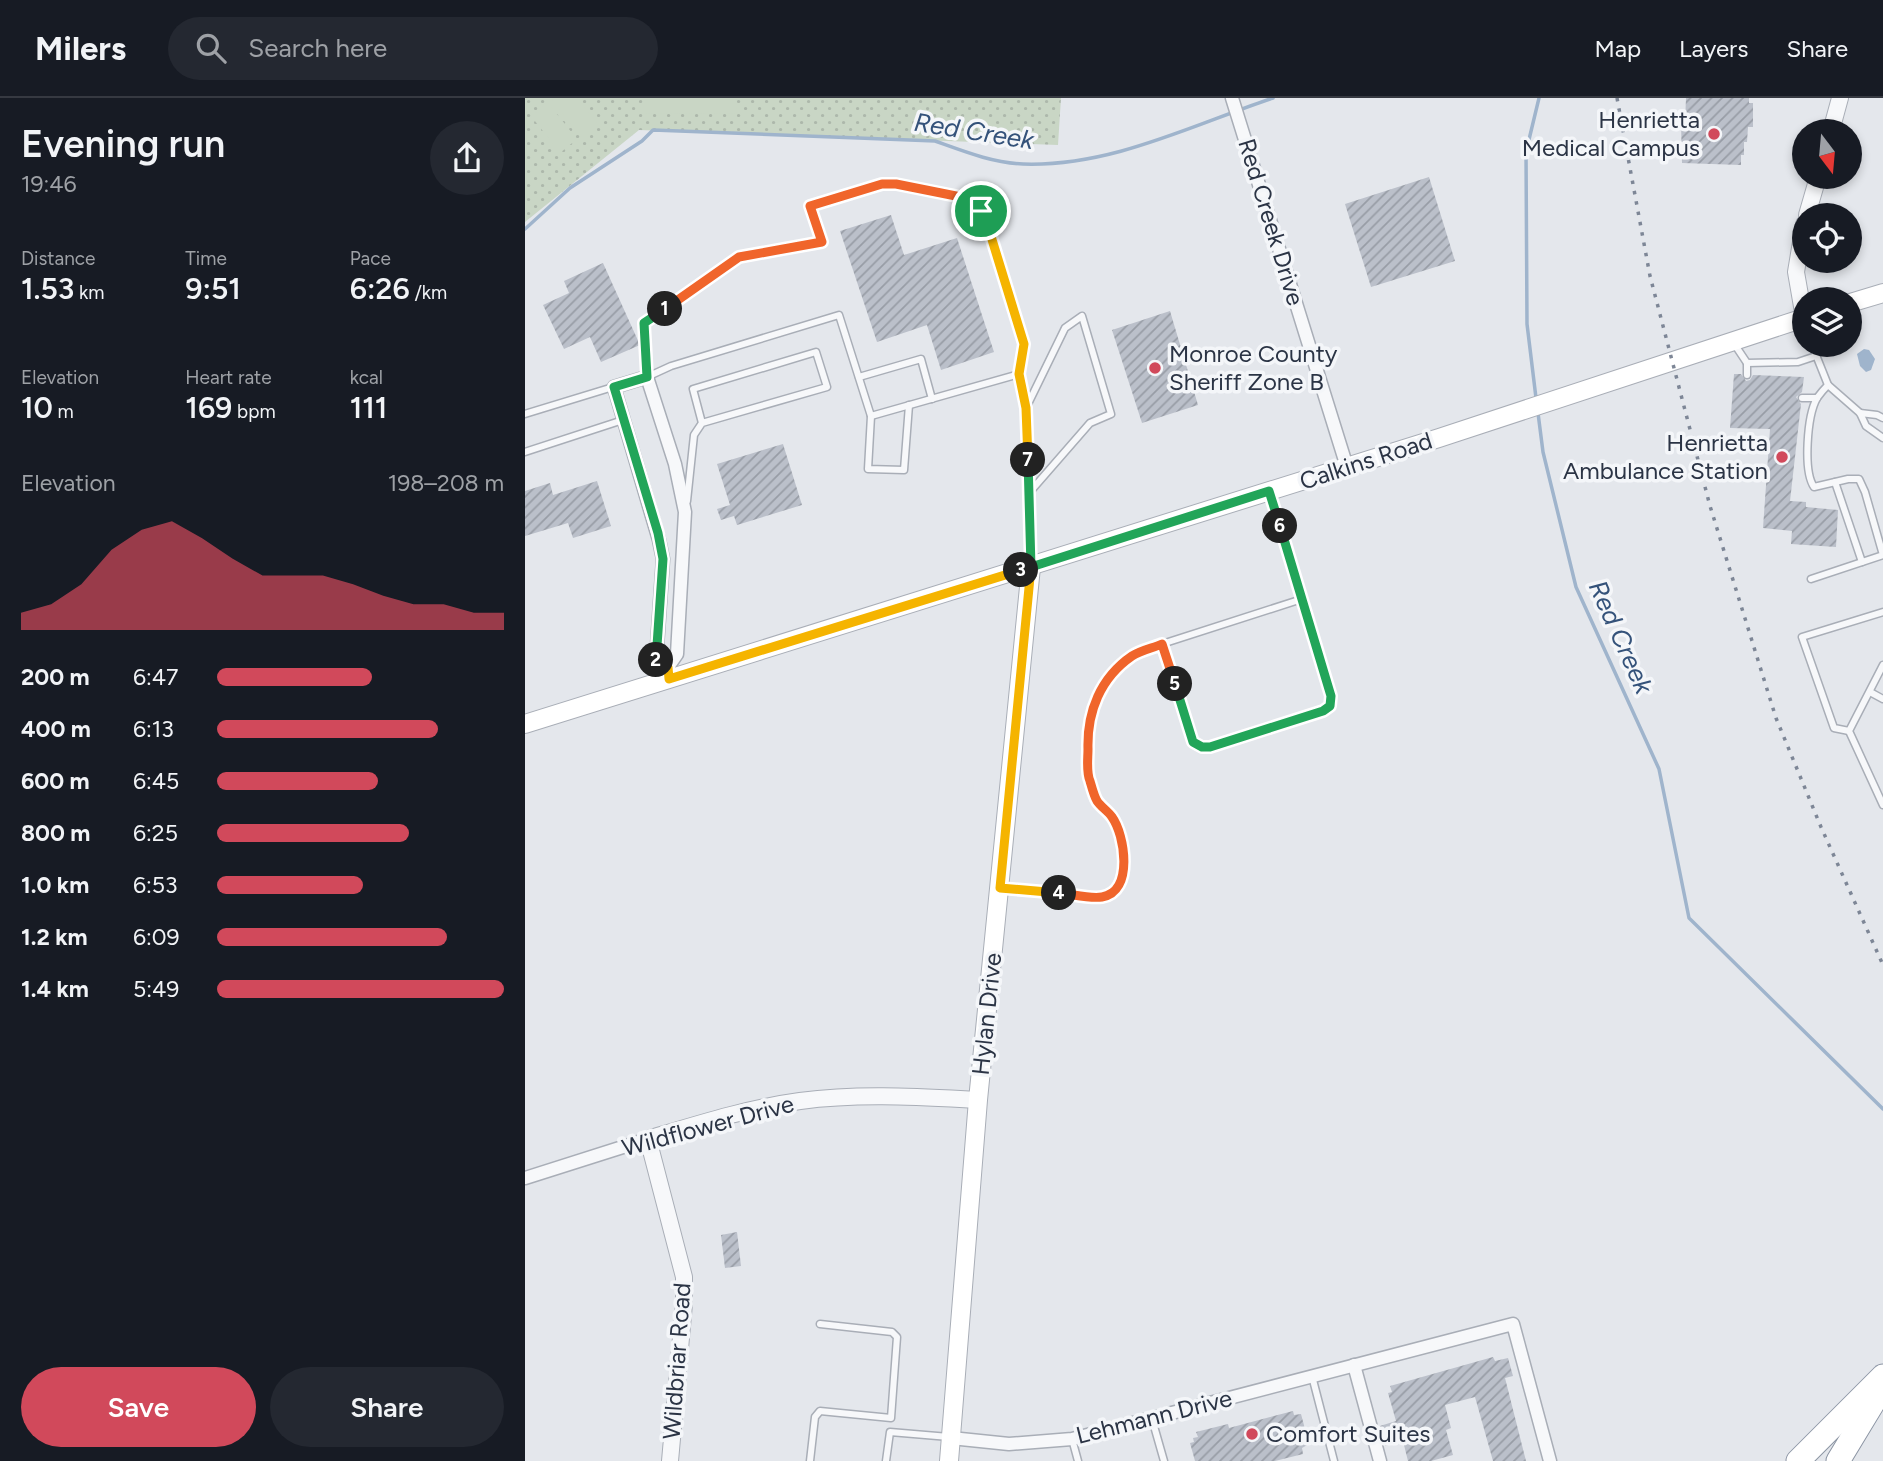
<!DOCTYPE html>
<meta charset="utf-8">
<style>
:root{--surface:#171b24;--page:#242831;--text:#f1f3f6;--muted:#9ea1a6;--line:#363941;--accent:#d1495b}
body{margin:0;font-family:Figtree,sans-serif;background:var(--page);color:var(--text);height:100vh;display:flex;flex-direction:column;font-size:26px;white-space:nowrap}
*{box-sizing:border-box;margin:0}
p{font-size:23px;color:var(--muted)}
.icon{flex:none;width:38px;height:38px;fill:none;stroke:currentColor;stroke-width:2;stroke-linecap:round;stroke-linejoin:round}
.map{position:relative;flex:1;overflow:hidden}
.drawer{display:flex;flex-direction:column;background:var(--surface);width:525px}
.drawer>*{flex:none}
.needle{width:46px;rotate:164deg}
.controls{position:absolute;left:1267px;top:21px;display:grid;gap:14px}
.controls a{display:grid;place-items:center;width:70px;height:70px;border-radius:50%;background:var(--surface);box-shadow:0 4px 10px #0003;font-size:35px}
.pin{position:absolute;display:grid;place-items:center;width:60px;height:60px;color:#fff;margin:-30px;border:4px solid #fff;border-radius:50%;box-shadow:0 2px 7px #0007}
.km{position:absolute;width:35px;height:35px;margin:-18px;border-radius:50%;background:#222;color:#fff;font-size:19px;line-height:35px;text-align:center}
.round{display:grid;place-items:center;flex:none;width:74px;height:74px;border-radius:37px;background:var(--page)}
.headline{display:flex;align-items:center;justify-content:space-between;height:119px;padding:0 21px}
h1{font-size:38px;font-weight:600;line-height:52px}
.figures{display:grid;grid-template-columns:repeat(3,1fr);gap:10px;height:119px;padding:7px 21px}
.figures div{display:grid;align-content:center}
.figures b{font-size:30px;font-weight:600}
.figures small{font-size:19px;font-weight:400}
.figures p{font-size:19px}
.chart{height:196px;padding:14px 21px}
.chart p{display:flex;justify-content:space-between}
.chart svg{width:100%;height:126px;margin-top:7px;fill:var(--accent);opacity:.7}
.cta{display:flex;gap:14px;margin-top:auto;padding:14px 21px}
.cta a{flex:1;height:80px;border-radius:42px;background:var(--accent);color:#fff;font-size:28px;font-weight:600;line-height:80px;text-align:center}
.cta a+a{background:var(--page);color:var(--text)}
ul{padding:0 21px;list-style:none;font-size:23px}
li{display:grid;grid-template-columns:112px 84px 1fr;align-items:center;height:52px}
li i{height:18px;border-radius:9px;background:var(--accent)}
header{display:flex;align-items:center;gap:42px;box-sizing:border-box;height:98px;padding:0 35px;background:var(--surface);border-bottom:2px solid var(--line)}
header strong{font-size:33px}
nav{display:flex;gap:38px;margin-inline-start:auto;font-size:24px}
.search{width:490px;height:63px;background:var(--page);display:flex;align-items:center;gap:18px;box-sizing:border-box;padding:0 24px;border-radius:38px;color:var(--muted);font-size:26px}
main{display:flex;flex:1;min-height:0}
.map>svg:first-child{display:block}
.park{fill:url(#park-dots)}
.garden{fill:#c9d6c5}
.water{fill:#9fb4cc}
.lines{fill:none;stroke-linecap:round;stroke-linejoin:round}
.stream{stroke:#9fb4cc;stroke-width:3.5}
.building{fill:url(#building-hatch)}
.service-casing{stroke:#a9aeb7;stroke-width:9}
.minor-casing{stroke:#a9aeb7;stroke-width:15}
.tertiary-casing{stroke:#a9aeb7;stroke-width:18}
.secondary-casing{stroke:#a9aeb7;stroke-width:20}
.motorway-casing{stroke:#8b94a3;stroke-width:25}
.service{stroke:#f7f8fa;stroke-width:6}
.minor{stroke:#f7f8fa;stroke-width:12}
.tertiary{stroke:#f7f8fa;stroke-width:16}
.secondary{stroke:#fff;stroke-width:18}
.motorway{stroke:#fff;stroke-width:23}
.rail{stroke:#7d8696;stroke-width:3.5;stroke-dasharray:3.5 7;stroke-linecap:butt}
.split-1-casing{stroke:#fff;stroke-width:14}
.split-2-casing{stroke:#fff;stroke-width:14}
.split-3-casing{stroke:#fff;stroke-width:14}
.split-4-casing{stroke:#fff;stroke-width:14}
.split-5-casing{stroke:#fff;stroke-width:14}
.split-6-casing{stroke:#fff;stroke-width:14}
.split-7-casing{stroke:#fff;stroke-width:14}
.split-8-casing{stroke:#fff;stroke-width:14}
.split-1{stroke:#f0652b;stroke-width:9}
.split-2{stroke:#22a559;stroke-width:9}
.split-3{stroke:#f5b400;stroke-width:9}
.split-4{stroke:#f5b400;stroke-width:9}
.split-5{stroke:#f0652b;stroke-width:9}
.split-6{stroke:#22a559;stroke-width:9}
.split-7{stroke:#22a559;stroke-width:9}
.split-8{stroke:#f5b400;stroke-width:9}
.poi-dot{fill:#d1495b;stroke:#f4f6f9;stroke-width:2.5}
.labels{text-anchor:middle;stroke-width:7;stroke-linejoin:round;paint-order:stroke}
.poi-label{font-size:24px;fill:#2b3445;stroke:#f4f6f9;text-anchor:end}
.street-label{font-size:24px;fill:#2b3445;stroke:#f4f6f9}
.water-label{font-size:26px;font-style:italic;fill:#34527a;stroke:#f4f6f9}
</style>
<header>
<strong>Milers</strong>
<div class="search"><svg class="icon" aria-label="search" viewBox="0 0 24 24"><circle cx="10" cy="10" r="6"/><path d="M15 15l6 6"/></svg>Search here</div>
<nav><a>Map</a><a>Layers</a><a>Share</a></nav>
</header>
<main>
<section class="drawer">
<div class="headline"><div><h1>Evening run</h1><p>19:46</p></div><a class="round"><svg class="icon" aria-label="share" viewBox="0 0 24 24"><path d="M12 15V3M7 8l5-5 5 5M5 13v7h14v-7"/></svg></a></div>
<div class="figures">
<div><p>Distance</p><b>1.53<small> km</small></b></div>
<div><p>Time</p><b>9:51</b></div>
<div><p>Pace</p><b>6:26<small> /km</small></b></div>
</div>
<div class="figures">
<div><p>Elevation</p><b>10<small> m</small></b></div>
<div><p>Heart rate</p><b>169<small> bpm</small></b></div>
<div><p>kcal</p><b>111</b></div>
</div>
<div class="chart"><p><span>Elevation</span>198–208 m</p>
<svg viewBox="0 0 160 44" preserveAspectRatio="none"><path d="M0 44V38L10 35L20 28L30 16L40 9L50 6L60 12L70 19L80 25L90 25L100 25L110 28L120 32L130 35L140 35L150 38L160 38V44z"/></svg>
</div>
<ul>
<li><b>200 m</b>6:47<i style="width:54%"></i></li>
<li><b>400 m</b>6:13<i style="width:77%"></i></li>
<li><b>600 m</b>6:45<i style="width:56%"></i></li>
<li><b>800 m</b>6:25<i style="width:67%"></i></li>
<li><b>1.0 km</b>6:53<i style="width:51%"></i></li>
<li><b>1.2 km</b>6:09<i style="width:80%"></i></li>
<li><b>1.4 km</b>5:49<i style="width:100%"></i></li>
</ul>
<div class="cta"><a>Save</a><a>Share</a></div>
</section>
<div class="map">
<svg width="1358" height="1363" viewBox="0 0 1358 1363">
<defs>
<pattern id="park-dots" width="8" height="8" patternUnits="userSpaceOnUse" patternTransform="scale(1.75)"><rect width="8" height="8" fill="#c9d6c5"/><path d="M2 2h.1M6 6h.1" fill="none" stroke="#adb8ab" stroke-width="1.8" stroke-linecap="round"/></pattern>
<pattern id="building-hatch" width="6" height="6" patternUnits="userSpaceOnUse" patternTransform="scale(1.75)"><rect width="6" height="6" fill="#bbc0ca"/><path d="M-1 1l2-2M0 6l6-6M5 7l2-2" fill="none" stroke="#989da6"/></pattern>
</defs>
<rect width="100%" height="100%" fill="#e4e7ec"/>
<!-- park -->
<path class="park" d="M 0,0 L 536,0 L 533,47 L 114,32 L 0,124 Z"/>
<!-- garden -->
<g class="garden">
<path d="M 30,0 L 52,0 L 72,25 L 56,39 L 27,2 Z"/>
<path d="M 120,0 L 212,0 L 211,16 L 120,15 Z"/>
<path d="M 23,5 L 52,41 L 35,55 L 6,18 Z"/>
</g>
<!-- water -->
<path class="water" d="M 1339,251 L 1344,252 L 1350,261 L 1346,272 L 1341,274 L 1335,268 L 1332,256 Z"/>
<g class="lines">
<!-- stream -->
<g class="stream">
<path d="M 0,131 L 45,90 L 117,43 L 128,32 L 410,43 C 438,53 468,65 498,66 C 586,69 667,27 748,0"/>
<path d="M 1011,300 L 1002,226 L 1001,54 L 1014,0"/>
<path d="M 1013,315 L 1018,354 L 1051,489 L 1134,671 L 1164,820 L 1358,1011"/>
</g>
</g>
<!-- building -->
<g class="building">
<path d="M 1161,0 L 1224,0 L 1224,5 L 1228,5 L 1228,29 L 1223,29 L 1222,44 L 1219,44 L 1219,57 L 1216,57 L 1216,67 L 1157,65 L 1156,25 L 1160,25 Z"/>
<path d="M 904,79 L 930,163 L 846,189 L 820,106 Z"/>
<path d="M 366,117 L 379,157 L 432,140 L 469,254 L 416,272 L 402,227 L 352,244 L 315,133 Z"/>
<path d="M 78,165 L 115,247 L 76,264 L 65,239 L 39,251 L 18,207 L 44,195 L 39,183 Z"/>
<path d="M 645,213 L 673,307 L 617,325 L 587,232 Z"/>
<path d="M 1209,276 L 1216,276 L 1221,283 L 1225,282 L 1228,277 L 1279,279 L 1277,294 L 1271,299 L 1276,306 L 1265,403 L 1281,404 L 1281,409 L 1313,412 L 1311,449 L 1266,446 L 1267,433 L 1238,430 L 1245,331 L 1205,330 Z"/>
<path d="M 258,346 L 277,407 L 212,427 L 209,418 L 196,422 L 192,411 L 205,407 L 192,366 Z"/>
<path d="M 72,383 L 86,428 L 48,440 L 43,425 L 0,438 L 0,393 L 25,385 L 28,397 Z"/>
<path d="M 212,1134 L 216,1168 L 200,1170 L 196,1137 Z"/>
<path d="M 968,1259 L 970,1263 L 983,1260 L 988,1278 L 980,1280 L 1001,1363 L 968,1363 L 950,1299 L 920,1307 L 926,1330 L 921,1332 L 928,1357 L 906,1363 L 883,1363 L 878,1343 L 860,1348 L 855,1328 L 871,1323 L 863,1295 L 867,1294 L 865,1288 Z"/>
<path d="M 768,1313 L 769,1317 L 776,1316 L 784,1346 L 777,1350 L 778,1356 L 750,1363 L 670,1363 L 665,1345 L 669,1344 L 668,1340 L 673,1339 L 671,1334 L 703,1326 L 704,1330 Z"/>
</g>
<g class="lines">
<!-- service casing -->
<g class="service-casing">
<g id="service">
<path d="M 1208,244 L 1222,265 L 1273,264 L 1291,258"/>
<path d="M 494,276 L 346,318 L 314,217 L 146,268 L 122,279 L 119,225 L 214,159 L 297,144 L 285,109 L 357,86 L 371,86 L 431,98 L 448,105 L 456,113 L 461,122 L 499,245 L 494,276 L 501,310 L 506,464"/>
<path d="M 1222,277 L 1222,265"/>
<path d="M 334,279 L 396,261 L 407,301"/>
<path d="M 1303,287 L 1335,315 L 1341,328 L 1358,340"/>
<path d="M 1277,300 L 1292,300"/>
<path d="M 502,308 L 540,230 L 557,218 L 586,316 L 565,325 L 504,395"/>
<path d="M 1335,315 L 1352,317 L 1358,320"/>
<path d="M 0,316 L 88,289"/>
<path d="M 346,318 L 343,371 L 379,372 L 384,307"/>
<path d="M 0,354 L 98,322"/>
<path d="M 1310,384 L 1337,464"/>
<path d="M 162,403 L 169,337 L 177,325 L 302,289 L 291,254 L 168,291 L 177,325"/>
<path d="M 1286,481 L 1358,457 L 1340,394 L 1334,381 L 1323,381 L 1289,389 C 1278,373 1282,318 1292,300 C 1295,296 1299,291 1303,287 L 1287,247"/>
<path d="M 637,546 L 777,501"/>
<path d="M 1358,567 L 1324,633 L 1358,707"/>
<path d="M 1345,594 L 1358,601"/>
<path d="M 1324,633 L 1309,630 L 1277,539 L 1358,514"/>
<path d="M 477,790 L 578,799 L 586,795 L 595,788 L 598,776 L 599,757 L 595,735 L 588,720 L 572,703 L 563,679 L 563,640 L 569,604 L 585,579 L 608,557 L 637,546 L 668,644 L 677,649 L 685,649 L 798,613 L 805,608 L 806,598 L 745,395"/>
<path d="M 787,1278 L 809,1363"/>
<path d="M 627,1321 L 639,1363"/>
<path d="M 547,1341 L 553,1363"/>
<path d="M 285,1363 L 290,1319 L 295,1313 L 366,1320 L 372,1239 L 367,1234 L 295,1226"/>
<path d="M 361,1363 L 365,1334 L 424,1339"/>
</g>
</g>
<!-- minor casing -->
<g class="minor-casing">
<g id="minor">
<path d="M 707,0 L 822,369"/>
<path d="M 143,569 L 131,563 L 138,461 L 134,442 L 89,289 L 122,279 L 150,366 L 160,414 L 152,556 L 143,569 L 144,581"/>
<path d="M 0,1080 L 123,1041"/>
<path d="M 829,1267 L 855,1363"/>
<path d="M 426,1340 L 484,1346 L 547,1341 L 988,1226 L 1025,1363"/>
</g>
</g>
<!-- tertiary casing -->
<g class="tertiary-casing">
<g id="tertiary">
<path d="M 1306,33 L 1315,0"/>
<path d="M 1282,117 L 1293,79"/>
<path d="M 1279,220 L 1271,174 L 1279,126"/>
<path d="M 145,1363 L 159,1206 L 159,1179 L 123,1041 C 173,1026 223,1010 275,1003 C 335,995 394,999 453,1002"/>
</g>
</g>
<!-- secondary casing -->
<g class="secondary-casing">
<g id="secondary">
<path d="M 1325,205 L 1358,195"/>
<path d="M 0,626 L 914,340 L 1279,220"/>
<path d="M 424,1363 L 453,1002 L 506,469"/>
</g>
</g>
<!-- motorway casing -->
<g class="motorway-casing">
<g id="motorway">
<path d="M 1273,1363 L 1358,1278"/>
<path d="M 1313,1363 L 1356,1292"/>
</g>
</g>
<!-- service -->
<use href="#service" class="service"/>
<!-- minor -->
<use href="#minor" class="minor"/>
<!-- tertiary -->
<use href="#tertiary" class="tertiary"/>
<!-- secondary -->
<use href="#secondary" class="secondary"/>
<!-- motorway -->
<use href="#motorway" class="motorway"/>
<!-- rail -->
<path class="rail" d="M 1092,0 L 1125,178 L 1185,408 L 1251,620 L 1296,729 L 1358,867"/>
</g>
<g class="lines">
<!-- split-1 casing -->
<g class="split-1-casing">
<path id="split-1" d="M 140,211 L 214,159 L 297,144 L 285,108 L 357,86 L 371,86 L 431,98 L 448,105 L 456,113"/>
</g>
<!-- split-2 casing -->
<g class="split-2-casing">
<path id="split-2" d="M 131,562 L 138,461 L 133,435 L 89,289 L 122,279 L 119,225 L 140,211"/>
</g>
<!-- split-3 casing -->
<g class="split-3-casing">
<path id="split-3" d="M 131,562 L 143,569 L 144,581 L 496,472"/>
</g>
<!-- split-4 casing -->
<g class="split-4-casing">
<path id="split-4" d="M 496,472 L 506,469 L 475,790 L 534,795"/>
</g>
<!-- split-5 casing -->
<g class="split-5-casing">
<path id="split-5" d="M 534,795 C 547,796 564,801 577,799 C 609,794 600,737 587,719 C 583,713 576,709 572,703 C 569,698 567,690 565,683 C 561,674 563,661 563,651 C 562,614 575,580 607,558 C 616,552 628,550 637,546 L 650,586"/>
</g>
<!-- split-6 casing -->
<g class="split-6-casing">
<path id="split-6" d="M 650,586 L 668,644 L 677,649 L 685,649 L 798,613 L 805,608 L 806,598 L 755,428"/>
</g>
<!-- split-7 casing -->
<g class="split-7-casing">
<path id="split-7" d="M 503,362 L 506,469 L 744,393 L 755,428"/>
</g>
<!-- split-8 casing -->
<g class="split-8-casing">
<path id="split-8" d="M 456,113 L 461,122 L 499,246 L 494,276 L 501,310 L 503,362"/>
</g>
<!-- split-1 -->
<use href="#split-1" class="split-1"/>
<!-- split-2 -->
<use href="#split-2" class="split-2"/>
<!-- split-3 -->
<use href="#split-3" class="split-3"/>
<!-- split-4 -->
<use href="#split-4" class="split-4"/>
<!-- split-5 -->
<use href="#split-5" class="split-5"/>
<!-- split-6 -->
<use href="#split-6" class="split-6"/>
<!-- split-7 -->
<use href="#split-7" class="split-7"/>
<!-- split-8 -->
<use href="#split-8" class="split-8"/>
</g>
<!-- markers -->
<g class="poi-dot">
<circle cx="1189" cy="36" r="7"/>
<circle cx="630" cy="270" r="7"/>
<circle cx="1257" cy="359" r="7"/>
<circle cx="727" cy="1336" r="7"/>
</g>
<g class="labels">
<!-- poi labels -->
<g class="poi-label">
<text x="1175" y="30">Henrietta<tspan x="1175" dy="28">Medical Campus</tspan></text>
<text x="644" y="264" text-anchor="start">Monroe County<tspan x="644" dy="28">Sheriff Zone B</tspan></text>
<text x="1243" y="353">Henrietta<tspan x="1243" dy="28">Ambulance Station</tspan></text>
<text x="741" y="1344" text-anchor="start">Comfort Suites</text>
</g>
<!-- street labels -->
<g class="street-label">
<text transform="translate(746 124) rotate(73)" y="8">Red Creek Drive</text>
<text transform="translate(841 363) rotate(-18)" y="8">Calkins Road</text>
<text transform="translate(462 916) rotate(-84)" y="8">Hylan Drive</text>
<text transform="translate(183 1028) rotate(-15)" y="8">Wildflower Drive</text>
<text transform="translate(152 1263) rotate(-86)" y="8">Wildbriar Road</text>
<text transform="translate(629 1319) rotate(-14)" y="8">Lehmann Drive</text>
</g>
<!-- water labels -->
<g class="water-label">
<text transform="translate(449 33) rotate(9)" y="9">Red Creek</text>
<text transform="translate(1096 539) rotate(66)" y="9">Red Creek</text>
</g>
</g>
</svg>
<div class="controls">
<a><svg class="needle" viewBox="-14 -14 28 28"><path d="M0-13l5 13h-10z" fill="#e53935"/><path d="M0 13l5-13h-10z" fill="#9ea1a6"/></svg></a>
<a><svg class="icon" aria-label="locate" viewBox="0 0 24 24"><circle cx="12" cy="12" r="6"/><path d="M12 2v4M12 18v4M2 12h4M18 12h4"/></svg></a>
<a><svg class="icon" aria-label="layers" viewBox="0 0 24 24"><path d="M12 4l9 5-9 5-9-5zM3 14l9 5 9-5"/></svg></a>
</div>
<div class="pin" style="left:456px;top:113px;background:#1e9e55"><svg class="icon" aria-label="arrive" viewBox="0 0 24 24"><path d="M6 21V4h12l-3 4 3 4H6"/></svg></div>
<b class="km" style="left:140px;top:211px">1</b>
<b class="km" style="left:131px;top:562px">2</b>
<b class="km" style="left:496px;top:472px">3</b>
<b class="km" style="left:534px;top:795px">4</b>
<b class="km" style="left:650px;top:586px">5</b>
<b class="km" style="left:755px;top:428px">6</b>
<b class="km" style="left:503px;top:362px">7</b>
</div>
</main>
